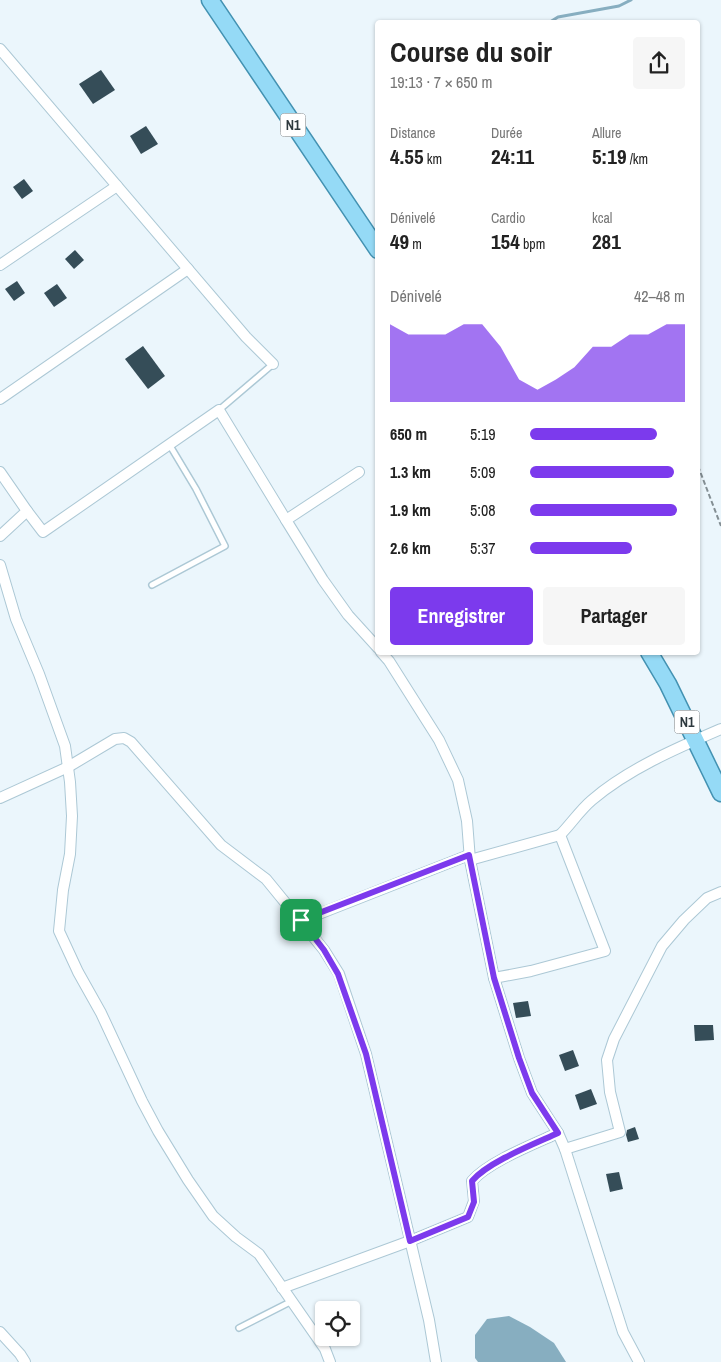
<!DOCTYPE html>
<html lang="fr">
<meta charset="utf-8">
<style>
:root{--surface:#fff;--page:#f6f6f6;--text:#222;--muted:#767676;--accent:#7c3aed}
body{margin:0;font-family:"Archivo Narrow",sans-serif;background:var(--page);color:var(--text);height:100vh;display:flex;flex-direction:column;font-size:19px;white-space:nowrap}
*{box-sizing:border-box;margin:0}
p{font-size:16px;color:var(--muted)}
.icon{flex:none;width:28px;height:28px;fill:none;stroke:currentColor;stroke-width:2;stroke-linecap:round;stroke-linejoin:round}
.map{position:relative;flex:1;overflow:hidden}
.side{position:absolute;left:375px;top:20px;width:325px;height:635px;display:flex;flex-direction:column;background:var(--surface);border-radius:5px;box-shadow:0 1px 4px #0004}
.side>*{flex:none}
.fabs{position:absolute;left:315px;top:1301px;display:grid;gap:10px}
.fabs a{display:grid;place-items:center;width:45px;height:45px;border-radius:5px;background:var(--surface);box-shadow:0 1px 4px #0004;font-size:25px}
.pin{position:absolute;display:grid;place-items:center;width:42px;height:42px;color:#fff;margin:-21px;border-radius:10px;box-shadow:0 2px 8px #0006}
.round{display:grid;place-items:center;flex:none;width:52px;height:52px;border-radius:5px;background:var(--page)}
.headline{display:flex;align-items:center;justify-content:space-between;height:85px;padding:0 15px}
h1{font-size:28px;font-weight:700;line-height:38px}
.stats{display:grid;grid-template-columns:repeat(3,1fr);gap:8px;height:85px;padding:5px 15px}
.stats div{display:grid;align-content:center}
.stats b{font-size:21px;font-weight:700}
.stats small{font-size:14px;font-weight:400}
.stats p{font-size:14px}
.chart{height:140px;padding:10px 15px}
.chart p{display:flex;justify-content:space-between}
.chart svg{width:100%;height:90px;margin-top:5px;fill:var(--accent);opacity:.7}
.action{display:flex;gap:10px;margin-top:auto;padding:10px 15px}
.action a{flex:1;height:58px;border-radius:5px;background:var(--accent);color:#fff;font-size:20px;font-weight:700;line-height:58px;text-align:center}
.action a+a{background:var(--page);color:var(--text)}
ul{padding:0 15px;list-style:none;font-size:16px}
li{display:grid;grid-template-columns:80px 60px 1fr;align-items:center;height:38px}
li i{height:12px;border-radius:6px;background:var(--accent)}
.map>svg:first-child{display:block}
.water{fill:#87aec0}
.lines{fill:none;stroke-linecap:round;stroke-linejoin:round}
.stream{stroke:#87aec0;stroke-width:3}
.building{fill:#354d58}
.lane-casing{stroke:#acc8d5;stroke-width:8}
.street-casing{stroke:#acc8d5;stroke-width:12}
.primary-casing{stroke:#4392b2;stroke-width:19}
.path{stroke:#848f94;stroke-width:2;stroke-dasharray:5 2.5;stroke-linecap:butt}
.lane{stroke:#fff;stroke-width:5}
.street{stroke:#fff;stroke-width:10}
.primary{stroke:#95daf6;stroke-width:16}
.route-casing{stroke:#fff;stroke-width:10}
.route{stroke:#7c3aed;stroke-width:6}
.labels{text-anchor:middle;stroke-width:5;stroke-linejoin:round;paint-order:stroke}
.shield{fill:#fff;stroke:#6d7478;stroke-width:1}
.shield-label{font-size:14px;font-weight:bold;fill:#2e393e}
</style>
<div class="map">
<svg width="721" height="1362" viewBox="0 0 721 1362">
<rect width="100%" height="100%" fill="#ebf6fc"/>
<!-- water -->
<path class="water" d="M 509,1316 L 530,1327 L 554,1343 L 566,1362 L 478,1362 L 475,1358 L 475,1335 L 487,1319 Z"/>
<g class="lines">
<!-- stream -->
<path class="stream" d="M 550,22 L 558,17 L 619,6 L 631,0"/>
</g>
<!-- building -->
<g class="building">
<path d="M 101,70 L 115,90 L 93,104 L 79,84 Z"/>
<path d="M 146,126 L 158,144 L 141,154 L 130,136 Z"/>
<path d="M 24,179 L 33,191 L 22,199 L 13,187 Z"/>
<path d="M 75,250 L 84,260 L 74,269 L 65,259 Z"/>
<path d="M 17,281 L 25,293 L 14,301 L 5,289 Z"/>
<path d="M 57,284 L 67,298 L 54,307 L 44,293 Z"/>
<path d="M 143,346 L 165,376 L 148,389 L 125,359 Z"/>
<path d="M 528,1001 L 531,1016 L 516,1018 L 513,1003 Z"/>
<path d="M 694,1025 L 713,1025 L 714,1040 L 695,1041 Z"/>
<path d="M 573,1050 L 579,1066 L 565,1071 L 559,1055 Z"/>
<path d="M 591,1089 L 597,1104 L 580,1110 L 575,1095 Z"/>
<path d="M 635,1127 L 639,1139 L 628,1142 L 626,1135 L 627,1130 Z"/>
<path d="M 619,1172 L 623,1189 L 610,1192 L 606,1174 Z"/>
</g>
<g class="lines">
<!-- lane casing -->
<g class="lane-casing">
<g id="lane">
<path d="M 219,410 L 273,364"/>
<path d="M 152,585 L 225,546 L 196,489 L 169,444"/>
<path d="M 239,1328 L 292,1301"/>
</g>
</g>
<!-- street casing -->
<g class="street-casing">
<g id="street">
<path d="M 0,49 L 246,337 L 273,364"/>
<path d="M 0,265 L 117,186"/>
<path d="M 0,399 L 188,269"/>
<path d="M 0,472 L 27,511 L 0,536"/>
<path d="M 359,472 L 286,520 L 323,580 L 348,615 L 378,648"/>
<path d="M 27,511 L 43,532 L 219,410 L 286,520"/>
<path d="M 0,565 L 16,619 L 39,674 L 65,746 L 70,782 L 72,816 L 70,854 L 63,890 L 59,931 L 78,972 L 101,1013 L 142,1101 L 158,1131 L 188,1180 L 213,1216 L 236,1237 L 259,1254 L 325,1349 L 330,1362"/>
<path d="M 381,652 L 389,661 L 439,740 L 458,780 L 467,821 L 470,860 L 494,978"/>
<path d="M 0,798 L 68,767 L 115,739 L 124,738 L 131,742 L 221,845 L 266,879 L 324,950 L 339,974 L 366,1054 L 429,1320 L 436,1362"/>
<path d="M 470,860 L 560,835"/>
<path d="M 301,921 L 469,855"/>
<path d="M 558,1133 L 532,1093 L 519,1058 L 494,978 L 531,971 L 605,951 L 560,835 C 571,824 580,810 592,800 C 628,769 677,748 721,729"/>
<path d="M 565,1149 L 623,1332 L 639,1362"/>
<path d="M 282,1288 L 410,1241 L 468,1217 L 474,1201 L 472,1181 C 488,1162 534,1144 558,1133 L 565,1149 L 620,1132 L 610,1092 L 607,1060 L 614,1039 L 662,946 L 684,920 L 707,898 L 721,892"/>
<path d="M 0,1332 L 20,1354 L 25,1362"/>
</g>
</g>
<!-- primary casing -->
<g class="primary-casing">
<g id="primary">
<path d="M 210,0 L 378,250"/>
<path d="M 649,652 L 668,684 L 721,793"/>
</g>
</g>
<!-- path -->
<path class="path" d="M 698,466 L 721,526"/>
<!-- lane -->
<use href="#lane" class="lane"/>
<!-- street -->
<use href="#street" class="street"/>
<!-- primary -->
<use href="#primary" class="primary"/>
</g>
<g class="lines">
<!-- route casing -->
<g class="route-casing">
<path id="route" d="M 469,855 L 494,978 L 519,1058 L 532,1093 L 558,1133 C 534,1144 488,1162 472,1181 L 474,1202 L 468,1217 L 410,1241 L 366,1054 L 338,974 L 324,950 L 301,920 Z"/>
</g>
<!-- route -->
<use href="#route" class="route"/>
</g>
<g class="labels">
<!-- shield labels -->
<g class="shield">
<rect x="280.5" y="113.5" width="25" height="23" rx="4"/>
<rect x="674.5" y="710.5" width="25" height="23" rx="4"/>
</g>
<g class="shield-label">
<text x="293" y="130">N1</text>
<text x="687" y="727">N1</text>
</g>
</g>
</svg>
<div class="fabs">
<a><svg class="icon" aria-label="locate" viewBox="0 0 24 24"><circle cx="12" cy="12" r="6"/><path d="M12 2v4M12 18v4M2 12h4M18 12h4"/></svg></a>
</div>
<div class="pin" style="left:301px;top:920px;background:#1e9e55"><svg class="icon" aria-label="arrive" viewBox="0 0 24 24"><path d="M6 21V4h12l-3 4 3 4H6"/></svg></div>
<section class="side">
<div class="headline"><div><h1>Course du soir</h1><p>19:13 · 7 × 650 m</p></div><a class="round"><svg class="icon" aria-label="share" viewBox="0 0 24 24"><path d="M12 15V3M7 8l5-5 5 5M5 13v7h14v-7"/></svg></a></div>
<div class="stats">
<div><p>Distance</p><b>4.55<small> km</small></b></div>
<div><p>Durée</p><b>24:11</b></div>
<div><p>Allure</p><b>5:19<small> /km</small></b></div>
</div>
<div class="stats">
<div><p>Dénivelé</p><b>49<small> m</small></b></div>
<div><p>Cardio</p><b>154<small> bpm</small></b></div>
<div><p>kcal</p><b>281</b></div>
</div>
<div class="chart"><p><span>Dénivelé</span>42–48 m</p>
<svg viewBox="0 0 160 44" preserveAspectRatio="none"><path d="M0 44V6L10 11L20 11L30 11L40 6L50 6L60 17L70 33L80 38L90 33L100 27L110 17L120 17L130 11L140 11L150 6L160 6V44z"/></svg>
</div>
<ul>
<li><b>650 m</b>5:19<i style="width:82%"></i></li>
<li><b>1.3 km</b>5:09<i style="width:93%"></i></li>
<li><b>1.9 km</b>5:08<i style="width:95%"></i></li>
<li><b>2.6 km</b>5:37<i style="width:66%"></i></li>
</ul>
<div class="action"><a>Enregistrer</a><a>Partager</a></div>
</section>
</div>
